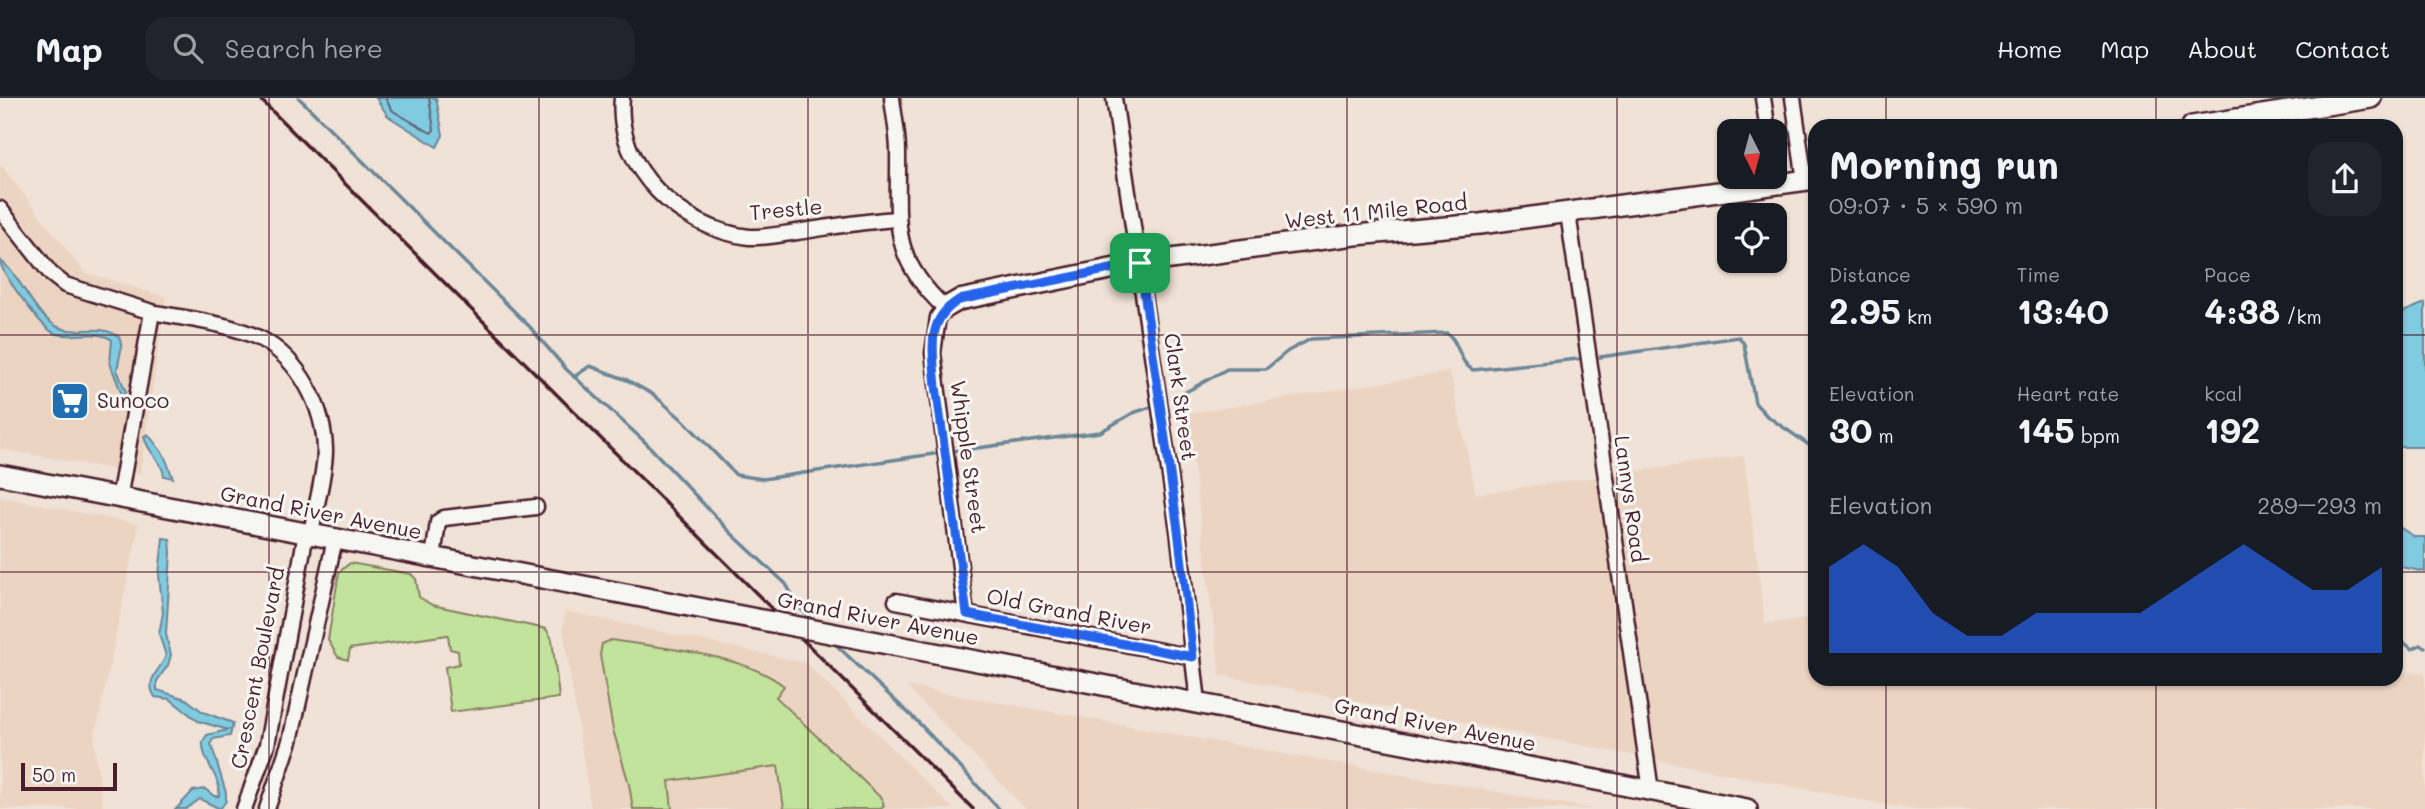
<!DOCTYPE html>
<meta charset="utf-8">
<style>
:root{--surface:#171b24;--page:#20242c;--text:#f1f3f6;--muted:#9ea1a6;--line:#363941;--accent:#2563eb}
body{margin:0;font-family:Mali,sans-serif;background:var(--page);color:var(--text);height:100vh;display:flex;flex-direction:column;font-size:26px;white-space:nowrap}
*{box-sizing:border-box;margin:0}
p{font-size:23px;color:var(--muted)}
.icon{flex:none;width:38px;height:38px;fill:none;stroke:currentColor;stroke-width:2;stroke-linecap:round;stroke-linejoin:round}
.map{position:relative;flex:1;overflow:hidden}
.sheet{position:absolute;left:1808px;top:21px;width:595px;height:567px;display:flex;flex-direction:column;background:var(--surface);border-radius:21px;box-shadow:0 2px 5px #0004}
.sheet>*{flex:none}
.needle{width:46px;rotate:174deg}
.controls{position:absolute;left:1717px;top:21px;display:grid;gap:14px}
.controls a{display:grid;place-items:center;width:70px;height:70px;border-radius:14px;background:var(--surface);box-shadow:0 2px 5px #0004;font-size:35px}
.scale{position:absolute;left:21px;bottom:18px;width:96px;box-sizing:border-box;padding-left:7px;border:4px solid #4a1f2b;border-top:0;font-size:19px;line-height:24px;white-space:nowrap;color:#4a1f2b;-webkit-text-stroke:5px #f6f6f2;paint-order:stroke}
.pin{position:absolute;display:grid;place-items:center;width:60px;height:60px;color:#fff;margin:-30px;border-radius:14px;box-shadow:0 4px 10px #0006}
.round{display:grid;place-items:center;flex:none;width:74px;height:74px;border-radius:21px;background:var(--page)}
.headline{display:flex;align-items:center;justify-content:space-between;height:119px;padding:0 21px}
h1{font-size:38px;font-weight:700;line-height:52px}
.stats{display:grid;grid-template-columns:repeat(3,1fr);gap:10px;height:119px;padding:7px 21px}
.stats div{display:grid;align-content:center}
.stats b{font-size:35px;font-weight:700}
.stats small{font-size:19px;font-weight:400}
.stats p{font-size:19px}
.chart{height:196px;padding:14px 21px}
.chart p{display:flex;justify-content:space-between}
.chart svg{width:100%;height:126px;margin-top:7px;fill:var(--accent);opacity:.7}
header{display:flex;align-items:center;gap:42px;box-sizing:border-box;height:98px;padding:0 35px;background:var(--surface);border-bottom:2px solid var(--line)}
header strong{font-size:33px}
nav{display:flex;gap:38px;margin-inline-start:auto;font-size:24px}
.search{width:490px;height:63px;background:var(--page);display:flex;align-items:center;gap:18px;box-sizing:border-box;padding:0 24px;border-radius:21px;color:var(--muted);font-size:26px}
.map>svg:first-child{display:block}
.built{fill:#ecd4c2}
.green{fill:#c2e39b;stroke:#868163;stroke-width:2}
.water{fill:#81cbe1;stroke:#6b8698;stroke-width:2}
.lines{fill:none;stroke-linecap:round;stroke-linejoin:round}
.shore{stroke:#606474;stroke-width:2}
.stream{stroke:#6b8698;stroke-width:3.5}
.street-casing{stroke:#4a1f2b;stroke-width:19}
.secondary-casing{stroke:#4a1f2b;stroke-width:24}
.street{stroke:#f6f6f2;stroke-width:14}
.secondary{stroke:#f6f6f2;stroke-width:19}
.rail{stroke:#4a1f2b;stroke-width:3.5}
.secondary-bridge-casing{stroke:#4a1f2b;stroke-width:24;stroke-linecap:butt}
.secondary-bridge{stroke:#f6f6f2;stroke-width:19}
.route-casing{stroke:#fff;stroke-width:14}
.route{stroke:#2563eb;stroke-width:9}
.grid{fill:none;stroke:#4a1f2b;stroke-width:2;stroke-opacity:0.55}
.labels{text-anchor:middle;stroke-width:6;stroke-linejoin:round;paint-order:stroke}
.street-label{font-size:21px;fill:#4a1f2b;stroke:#f6f6f2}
.poi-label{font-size:21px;fill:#4a1f2b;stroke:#f6f6f2;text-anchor:start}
</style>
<header>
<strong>Map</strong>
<div class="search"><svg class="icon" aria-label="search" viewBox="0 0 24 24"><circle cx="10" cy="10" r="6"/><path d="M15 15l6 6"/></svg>Search here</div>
<nav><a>Home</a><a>Map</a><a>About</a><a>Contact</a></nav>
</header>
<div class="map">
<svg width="2425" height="711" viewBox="0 0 2425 711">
<rect width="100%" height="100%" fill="#f0e2d6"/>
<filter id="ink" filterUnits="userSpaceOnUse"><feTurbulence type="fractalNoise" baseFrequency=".0143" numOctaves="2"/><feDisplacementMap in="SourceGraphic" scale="14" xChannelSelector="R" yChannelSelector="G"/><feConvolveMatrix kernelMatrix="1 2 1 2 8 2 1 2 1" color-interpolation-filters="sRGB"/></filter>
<g filter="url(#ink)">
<!-- built -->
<g class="built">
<path d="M 0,66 L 84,174 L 166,199 L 140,376 L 0,351 Z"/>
<path d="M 1450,274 L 1476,396 L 1744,358 L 1765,526 L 1815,520 L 1815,581 L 2396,581 L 2396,575 L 2425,574 L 2425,711 L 1909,711 L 1220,577 L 1187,316 Z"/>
<path d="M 0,399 L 139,426 L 94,643 L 103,711 L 0,711 Z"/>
<path d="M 565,513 L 806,565 L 953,711 L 591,711 L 563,530 Z"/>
<path d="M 906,588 L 1593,711 L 1026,711 Z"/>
</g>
<!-- green -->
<g class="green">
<path d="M 350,465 L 411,476 L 416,481 L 419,499 L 432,507 L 546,531 L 552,541 L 559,600 L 451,614 L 445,569 L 459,566 L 458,553 L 450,551 L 448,537 L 350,551 L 348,562 L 338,559 L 328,542 L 339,474 Z"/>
<path d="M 611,542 C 662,550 744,556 784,588 L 776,599 L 882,701 L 884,708 L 881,711 L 784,711 L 778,668 L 669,683 L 672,711 L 633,711 L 629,686 L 613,632 L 600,557 L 602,546 Z"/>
</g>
<!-- water -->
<g class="water">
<path d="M 376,0 L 436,0 L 443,37 L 437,49 L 388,18 Z"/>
<path d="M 0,162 C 22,179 31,213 56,228 C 76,239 100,224 119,239 L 122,247 L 117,272 L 126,294 L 122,297 L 110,265 L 112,242 C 96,230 73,242 54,235 C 42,230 0,174 0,162 Z"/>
<path d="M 2425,205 L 2425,349 L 2396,349 L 2396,217 Z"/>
<path d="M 148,336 L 164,357 L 173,380 L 164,378 C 162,361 147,355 144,338 Z"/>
<path d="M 2396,427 L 2415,439 L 2425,439 L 2425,474 L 2396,468 Z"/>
<path d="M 163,440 L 170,441 L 171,454 L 166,536 L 171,557 L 168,567 L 157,583 L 157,592 L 186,601 L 203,614 L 233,625 L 230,638 L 213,641 L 211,645 L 226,695 L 226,703 L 220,711 L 200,701 L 186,711 L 176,711 L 193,693 L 205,691 L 214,698 L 219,698 C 222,679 201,663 203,643 L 207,637 L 228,632 L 198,623 L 170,601 L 155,599 C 144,581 160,573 166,558 L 159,536 L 163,515 L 159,477 Z"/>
</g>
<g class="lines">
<!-- shore -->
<path class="shore" d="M 385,0 L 393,13 L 431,35 L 434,32 L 429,0"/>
<!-- stream -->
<g class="stream">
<path d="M 299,0 L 529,228 L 566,271 L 646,345 L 731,435 L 786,486 L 799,509 L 813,523"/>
<path d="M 1600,259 L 1739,239 L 1744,246 L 1755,305 L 1767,318 L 1815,351"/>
<path d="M 574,279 L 590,268 L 627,282 L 654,297 L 685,324 L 736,377 L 763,381 L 940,355"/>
<path d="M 1175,300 L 1227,271 L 1266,271 L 1288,253 L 1311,241 L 1447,235 C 1460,244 1458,264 1473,272 L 1578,261"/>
<path d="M 954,353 L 1100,334 L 1133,315 L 1151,309"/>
<path d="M 2396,538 L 2412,551 L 2420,547 L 2425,549"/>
<path d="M 833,544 L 919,625 L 999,711"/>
</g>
<!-- street casing -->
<g class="street-casing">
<g id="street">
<path d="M 622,0 C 615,71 682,131 749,139 C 764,140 782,136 797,134 C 830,129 864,123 897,121"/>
<path d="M 892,0 C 894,18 898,36 898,53 C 899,124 888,157 945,210 L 938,219 L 933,255 L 966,516"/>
<path d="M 1114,0 L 1178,432 L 1198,604"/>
<path d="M 1763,0 L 1768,33"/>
<path d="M 1793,0 L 1805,83"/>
<path d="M 0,111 L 51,176 L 65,187 L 152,214 L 119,401"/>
<path d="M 1568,115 L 1651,693"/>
<path d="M 152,214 C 187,221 229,225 261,241 C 300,262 324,309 325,352 C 325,379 315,409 311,436"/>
<path d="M 433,460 L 438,424 L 444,420 L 536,409"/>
<path d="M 896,503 L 1193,559"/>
<path d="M 244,711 L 267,647 L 306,435"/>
<path d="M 267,711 L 290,643 L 335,441"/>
</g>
</g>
<!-- secondary casing -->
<g class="secondary-casing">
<g id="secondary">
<path d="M 2192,28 L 2371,0"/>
<path d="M 945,210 L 959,202 L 1140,165 L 1355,137 L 1480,126 L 1815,81"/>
<path d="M 0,377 L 505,473"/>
<path d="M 1066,580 L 1747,711"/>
</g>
</g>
<!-- street -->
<use href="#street" class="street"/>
<!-- secondary -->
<use href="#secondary" class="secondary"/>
<!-- rail -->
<path class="rail" d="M 259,0 L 973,711"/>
<!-- secondary-bridge casing -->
<g class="secondary-bridge-casing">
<path id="secondary-bridge" d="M 505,473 L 1066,580"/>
</g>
<!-- secondary-bridge -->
<use href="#secondary-bridge" class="secondary-bridge"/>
</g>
</g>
<g class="lines" filter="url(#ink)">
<!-- route casing -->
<g class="route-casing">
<path id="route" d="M 1140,165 L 1178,432 L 1193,559 L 967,516 L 936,288 C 933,253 925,222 959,202 Z"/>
</g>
<!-- route -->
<use href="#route" class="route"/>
</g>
<!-- grid -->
<path class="grid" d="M 269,0 L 269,711M 539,0 L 539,711M 808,0 L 808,711M 1078,0 L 1078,711M 1347,0 L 1347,711M 1617,0 L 1617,711M 1886,0 L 1886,28M 2156,0 L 2156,28M 0,237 L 1815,237M 2396,237 L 2425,237M 0,474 L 1815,474M 2396,474 L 2425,474M 1886,581 L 1886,711M 2156,581 L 2156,711"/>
<!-- icons -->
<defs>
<g id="supermarket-square" transform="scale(2.0125)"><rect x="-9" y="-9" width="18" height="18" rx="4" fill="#1f6fb2" stroke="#f6f6f2"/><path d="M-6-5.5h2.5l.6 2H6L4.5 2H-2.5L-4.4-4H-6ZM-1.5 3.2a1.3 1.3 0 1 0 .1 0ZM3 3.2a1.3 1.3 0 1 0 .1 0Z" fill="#fff"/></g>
</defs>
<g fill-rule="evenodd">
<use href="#supermarket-square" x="70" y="303"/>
</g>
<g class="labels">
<!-- street labels -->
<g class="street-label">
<text transform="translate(786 112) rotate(-5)" y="7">Trestle</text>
<text transform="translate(1376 114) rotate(-6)" y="7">West 11 Mile Road</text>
<text transform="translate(1180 299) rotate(82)" y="7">Clark Street</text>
<text transform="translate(968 359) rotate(82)" y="7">Whipple Street</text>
<text transform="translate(1630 401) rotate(82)" y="7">Lannys Road</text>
<text transform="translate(321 415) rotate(11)" y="7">Grand River Avenue</text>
<text transform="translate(1069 514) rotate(11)" y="7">Old Grand River</text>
<text transform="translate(878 521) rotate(11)" y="7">Grand River Avenue</text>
<text transform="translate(258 570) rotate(-79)" y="7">Crescent Boulevard</text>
<text transform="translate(1435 627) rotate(11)" y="7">Grand River Avenue</text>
</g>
<!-- poi labels -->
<g class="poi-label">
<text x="97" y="310">Sunoco</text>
</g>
</g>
</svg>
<div class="controls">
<a><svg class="needle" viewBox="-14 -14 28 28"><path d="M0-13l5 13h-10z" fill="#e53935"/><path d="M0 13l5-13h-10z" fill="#9ea1a6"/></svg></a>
<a><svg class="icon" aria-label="locate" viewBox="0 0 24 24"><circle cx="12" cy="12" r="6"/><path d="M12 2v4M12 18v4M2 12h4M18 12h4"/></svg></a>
</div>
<div class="scale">50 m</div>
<div class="pin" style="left:1140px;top:165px;background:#1e9e55"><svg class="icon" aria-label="arrive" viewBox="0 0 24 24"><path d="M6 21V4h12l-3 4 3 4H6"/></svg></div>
<section class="sheet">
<div class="headline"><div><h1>Morning run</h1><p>09:07 · 5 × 590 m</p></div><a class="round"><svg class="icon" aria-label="share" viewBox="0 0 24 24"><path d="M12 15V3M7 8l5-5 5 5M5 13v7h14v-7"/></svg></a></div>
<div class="stats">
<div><p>Distance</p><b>2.95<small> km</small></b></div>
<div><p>Time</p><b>13:40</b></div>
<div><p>Pace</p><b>4:38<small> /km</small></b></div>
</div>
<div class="stats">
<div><p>Elevation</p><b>30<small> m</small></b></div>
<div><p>Heart rate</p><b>145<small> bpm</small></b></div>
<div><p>kcal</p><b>192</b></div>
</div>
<div class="chart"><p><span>Elevation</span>289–293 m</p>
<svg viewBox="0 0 160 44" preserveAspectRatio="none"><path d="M0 44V14L10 6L20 14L30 30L40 38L50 38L60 30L70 30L80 30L90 30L100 22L110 14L120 6L130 14L140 22L150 22L160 14V44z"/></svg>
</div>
</section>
</div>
